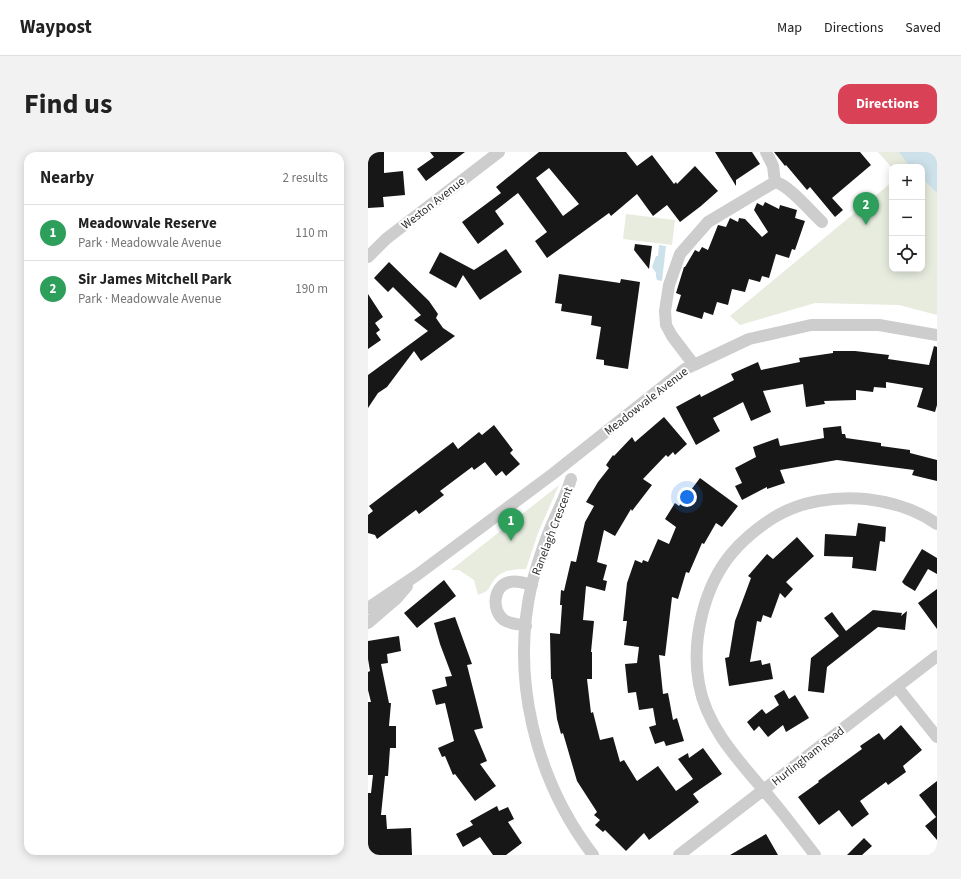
<!DOCTYPE html>
<meta charset="utf-8">
<style>
:root{--surface:#fff;--page:#f2f2f2;--text:#222;--muted:#767676;--line:#e0e0e0;--accent:#d94156}
body{margin:0;font-family:"Source Sans 3",sans-serif;background:var(--page);color:var(--text)}
.controls{position:absolute;right:12px;top:12px;display:grid;overflow:hidden;border-radius:8px;box-shadow:0 2px 10px #0003}
.controls button{width:36px;height:36px;display:grid;place-items:center;padding:0;border:0;border-bottom:1px solid var(--line);background:var(--surface);color:var(--text);font:20px sans-serif}
.you{position:absolute;left:319px;top:345px;width:14px;height:14px;margin:-10px;border:3px solid #fff;border-radius:50%;background:#1a73e8;box-shadow:0 0 0 6px #1a73e833}
.badge{display:grid;place-items:center;width:26px;height:26px;border-radius:50%;background:var(--accent);color:#fff;font-size:13px;font-weight:700}
.pin{position:absolute;translate:-50% -33px;filter:drop-shadow(0 1px 2px #0008)}
.pin::after{content:'';position:absolute;top:21px;width:14px;height:12px;background:inherit;clip-path:polygon(0 0,100% 0,50% 100%)}
.list{margin:0;padding:0;list-style:none}
h2{display:flex;justify-content:space-between;align-items:center;height:52px;margin:0;padding:0 16px;font-size:17px}
h2 small{font-size:13px;font-weight:400;color:var(--muted)}
.list li{display:grid;grid-template-columns:26px 1fr auto;gap:12px;align-items:center;box-sizing:border-box;height:56px;padding:0 16px;border-top:1px solid var(--line)}
.list b{display:block;font-size:15px;white-space:nowrap}
.list p{margin:0;font-size:13px;white-space:nowrap;color:var(--muted)}
.list em{font-size:13px;font-style:normal;color:var(--muted)}
.icon{flex:none;width:22px;height:22px;fill:none;stroke:currentColor;stroke-width:2;stroke-linecap:round;stroke-linejoin:round}
.map{position:relative;flex:none;width:569px;height:703px;overflow:hidden;border-radius:12px}
header{display:flex;align-items:center;gap:24px;box-sizing:border-box;height:56px;padding:0 20px;background:var(--surface);border-bottom:1px solid var(--line)}
header strong{font-size:19px}
nav{display:flex;gap:22px;margin-inline-start:auto;font-size:14px}
.intro{display:flex;align-items:center;justify-content:space-between;box-sizing:border-box;height:96px;padding:0 24px}
h1{margin:0;font-size:28px}
.button{padding:10px 18px;border-radius:12px;background:var(--accent);color:#fff;font-size:14px;font-weight:700}
main{display:flex;gap:24px;padding:0 24px}
aside{flex:1;background:var(--surface);border-radius:12px;box-shadow:0 2px 10px #0003}
.map>svg:first-child{display:block}
.green{fill:#e7ecdf}
.water{fill:#cde1ea}
.building{fill:#171717;fill-rule:evenodd}
.lines{fill:none;stroke-linecap:round;stroke-linejoin:round}
.minor{stroke:#cdcdcd;stroke-width:12}
.labels{text-anchor:middle;stroke-width:4;stroke-linejoin:round;paint-order:stroke}
.street-label{font-size:12px;fill:#303030;stroke:#fff}
</style>
<header>
<strong>Waypost</strong>
<nav><a>Map</a><a>Directions</a><a>Saved</a></nav>
</header>
<div class="intro"><h1>Find us</h1><a class="button">Directions</a></div>
<main>
<aside>
<h2>Nearby<small>2 results</small></h2>
<ul class="list">
<li><span class="badge" style="background:#2e9e5b">1</span><div><b>Meadowvale Reserve</b><p>Park · Meadowvale Avenue</p></div><em>110 m</em></li>
<li><span class="badge" style="background:#2e9e5b">2</span><div><b>Sir James Mitchell Park</b><p>Park · Meadowvale Avenue</p></div><em>190 m</em></li>
</ul>
</aside>
<div class="map">
<svg width="569" height="703" viewBox="0 0 569 703">
<rect width="100%" height="100%" fill="#fff"/>
<path class="green" d="M510,0h59v163l-38,-10 -84,-2 -75,22 -10,-9 162,-134v87h30v-102l-30,1z
M258,62l49,6 -3,25 -49,-6z
M191,333l-21,48 -12,36c-12,0 -24,1 -32,11 -7,10 -3,10 -16,15l-4,-15 -15,-10h-8z"/>
<path class="water" d="M531,0h38v41l-15,-15v-11h-12z
M291,93l7,1 -4,35 -5,-1 -1,-3v-4l-4,-6 4,-11h2z"/>
<path class="building" d="M0,0h16v21l19,-2 2,24 -22,2 1,10 -16,1z
M62,0h35l-39,29 -9,-12 17,-12z
M171,0h87l11,14 15,-11 22,29 2,-2 1,2 18,-18 23,25 -17,15 -21,16 -13,-17 -14,11 -16,-22 -26,22 -2,-3 -62,45 -12,-17 12,-9 -29,-39 -23,18 9,13 -26,20 -16,-22 39,-29 -5,-6zM181,16l30,36 -16,12 -27,-38z
M347,0h37l8,12 -24,16v6z
M406,0h86l11,13 -39,33 11,12 -8,7 -25,-30 -3,3 -21,-25 -1,1z
M397,50l14,7 1,-4 17,5 -2,8 10,3 -10,29 -3,-1 -3,9 -13,-4 -7,24 -7,-2 -2,6 -11,-3 -4,13 -13,-3 -4,16 -11,-3 -4,13 -9,-3 -2,7 -26,-8 5,-16 -5,-2 8,-26h1l10,-17 4,2 3,-5 6,3 10,-25 8,2 4,-9 8,4 1,-4 6,1 17,18 6,-5 -14,-22 3,-7 6,3z
M267,92l17,2 -3,23 -15,-19z
M138,97l16,23 -42,28 -17,-25 -7,13 -27,-15 11,-21 34,18z
M21,110l40,39 9,13 -2,4 7,10 12,8 -34,25 -7,-10 -27,36 -9,6 -10,15v-33l60,-44 -14,-11 7,-5 -28,-28 -5,5 -14,-14z
M191,122l61,9 1,-4 19,3 -12,87 -24,-4v-5l-8,-1 5,-32 -10,-2 1,-9 -31,-5 1,-7 -7,-1z
M0,142l15,23 -8,6 5,7 -4,3 5,7 -13,9z
M566,194l3,1v58l-2,7 -18,-5 6,-19 -37,-6v6l-12,-1 -1,5 -17,-2v10l-32,1 1,3 -19,3 -3,-23 -40,7 8,21 -20,9 -8,-19 -30,16 7,13 -24,14 -20,-38 24,-13 1,3 33,-17 -3,-6 27,-12 3,8 39,-8 -1,-4 34,-5v-2h22l34,4 -1,4 41,6z
M296,265l23,27 -12,11 -2,-3 -5,5 -2,-2 -23,24 9,6 -20,26 -1,-2 -16,27 -11,-6 -7,32 10,3 -4,15 4,1 -2,10 -19,-5 -3,34 11,1 -3,31h1v27h-5l4,34 2,-1 7,28 13,-3 7,25 4,-2 13,21 21,-15 18,25 17,-12 -15,-20 10,-6 1,5 14,-10 19,26 -29,20 6,8 -50,38 -5,-7 -18,18 -21,-21 -2,2 -8,-7 5,-5 -6,-5 3,-3 -20,-31 -14,-48 -2,1 -4,-15 -5,-40h-1l-1,-46 10,1 2,-29h-2l1,-15 3,1 7,-30 5,1 9,-40 9,-16 -8,-4 12,-20 11,-14 -3,-3 7,-10 1,1 18,-19 3,5z
M126,273l19,25 -3,3 10,11 -14,12 -4,-5 -6,5 -11,-14 -11,8 -2,-3 -32,24 4,4 -25,19 -3,-4 -39,29 -2,-4 -7,-2v-18l5,-4 -4,-5 84,-64 5,7 21,-17 3,3z
M473,274l1,8h3l1,4 35,5v3l29,4v3l27,7v21l-25,-6 2,-5 -77,-10 -57,10 5,13 -18,6v-2l-25,13 -7,-14 7,-3 -7,-15 21,-11 -3,-10 25,-9 2,8 44,-8 -1,-10z
M332,326l38,28 -16,21 -6,-4 -12,21 -2,-1 -13,30 -3,-1 -8,27 -6,-2 -7,59 -6,-1 4,39 5,-1 5,27 4,-2 7,23 -18,5 -2,-5 -9,3 -6,-17 7,-2 -3,-17 -14,2 -3,-18 -8,1 -3,-29 12,-1 2,-16 -15,-2 3,-24h-4l4,-38 8,-23 7,3 1,-3 5,2 10,-23 11,5 7,-17 -11,-8 10,-16 4,3z
M490,371l28,4 -1,15 -5,-1 -4,30 -24,-3 1,-11 -29,-1 1,-22 31,2z
M429,385l17,19 -28,26 7,7 -8,9 -5,-5 -9,25 -8,-3 -2,7 -4,-1 -7,41 11,-2 1,5 8,-2 3,16 -44,7 -4,-28 4,-1 6,-36 16,-43 -3,-2 19,-22 6,5z
M554,397l15,9v16l-9,-5 -13,22 -10,-6 -3,-3z
M76,428l12,16 -39,32 -13,-15z
M569,437v40l-19,-26z
M505,458l29,3 -1,3 6,-5 -2,19 -27,-3 -51,40 -3,26 -16,-2 3,-33 28,-22 -15,-18 8,-6 14,19z
M87,465l17,47 -5,1 16,63 -9,2 13,31 -7,3 16,22 -21,15 -20,-27 -2,1 -8,-19 -3,1 -4,-9 16,-7 -9,-38 -9,2 -4,-15 15,-4 -2,-9 7,-1 -12,-32 -6,-21z
M31,484l2,15 -14,3 1,9 -7,1 8,39h2l-2,23h7v22h-6l-2,28h-3l-4,39h5l1,14 24,-1 1,27h-44v-62h3l2,-18h-5v-73h3l-3,-12v-18l2,-1 -2,-12v-18z
M416,538l5,9 6,-4 14,23 -23,14 -3,-7 -15,12 -9,-11 -5,5 -7,-9 15,-13 4,5 13,-9 -5,-9z
M533,573l21,25 -19,16 3,6 -18,13 -2,-3 -26,19 9,13 -17,13 -13,-17 -20,15 -21,-28 21,-15 -1,-1 44,-32 -2,-3 19,-13 5,7z
M569,629v59l-12,-14 11,-9 -17,-22z
M129,654l2,5 9,-4 6,12 -6,3 14,21 -16,12h-13l-13,-18 -17,10 -7,-13 17,-9 -3,-4z
M398,682l12,21h-48z
M496,686l8,8 -10,9h-15z"/>
<g class="lines">
<path class="minor" d="M398,0l7,14 2,16
M0,105l18,-18 113,-87
M326,213l-22,-29 -6,-11 -1,-14 4,-26 11,-31 28,-32 67,-40c13,2 36,30 47,40
M203,327c-5,17 -14,33 -21,50 -7,17 -13,36 -18,54 -22,94 3,196 61,272
M0,456l49,-33 137,-102 131,-104 9,-4 55,-26 62,-14h68l58,10
M0,471l28,-24 11,-13
M158,474c-7,-2 -16,-2 -22,-6 -13,-9 -11,-35 6,-38 7,-2 15,1 22,3
M529,535l40,50
M311,703l258,-199
M447,703c-14,-18 -28,-37 -43,-55 -29,-35 -65,-70 -73,-116 -8,-43 5,-98 33,-131 11,-13 27,-26 41,-35 27,-17 63,-22 93,-19 25,3 50,10 71,25"/>
</g>
<g class="labels">
<g class="street-label">
<text transform="translate(65 51) rotate(-38)" y="4">Weston Avenue</text>
<text transform="translate(278 249) rotate(-38)" y="4">Meadowvale Avenue</text>
<text transform="translate(184 379) rotate(-69)" y="4">Ranelagh Crescent</text>
<text transform="translate(440 604) rotate(-38)" y="4">Hurlingham Road</text>
</g>
</g>
</svg>
<div class="controls">
<button>+</button>
<button>−</button>
<button><svg class="icon" aria-label="locate" viewBox="0 0 24 24"><circle cx="12" cy="12" r="6"/><path d="M12 2v4M12 18v4M2 12h4M18 12h4"/></svg></button>
</div>
<div class="you"></div>
<div class="pin badge" style="left:143px;top:389px;background:#2e9e5b">1</div>
<div class="pin badge" style="left:498px;top:73px;background:#2e9e5b">2</div>
</div>
</main>
